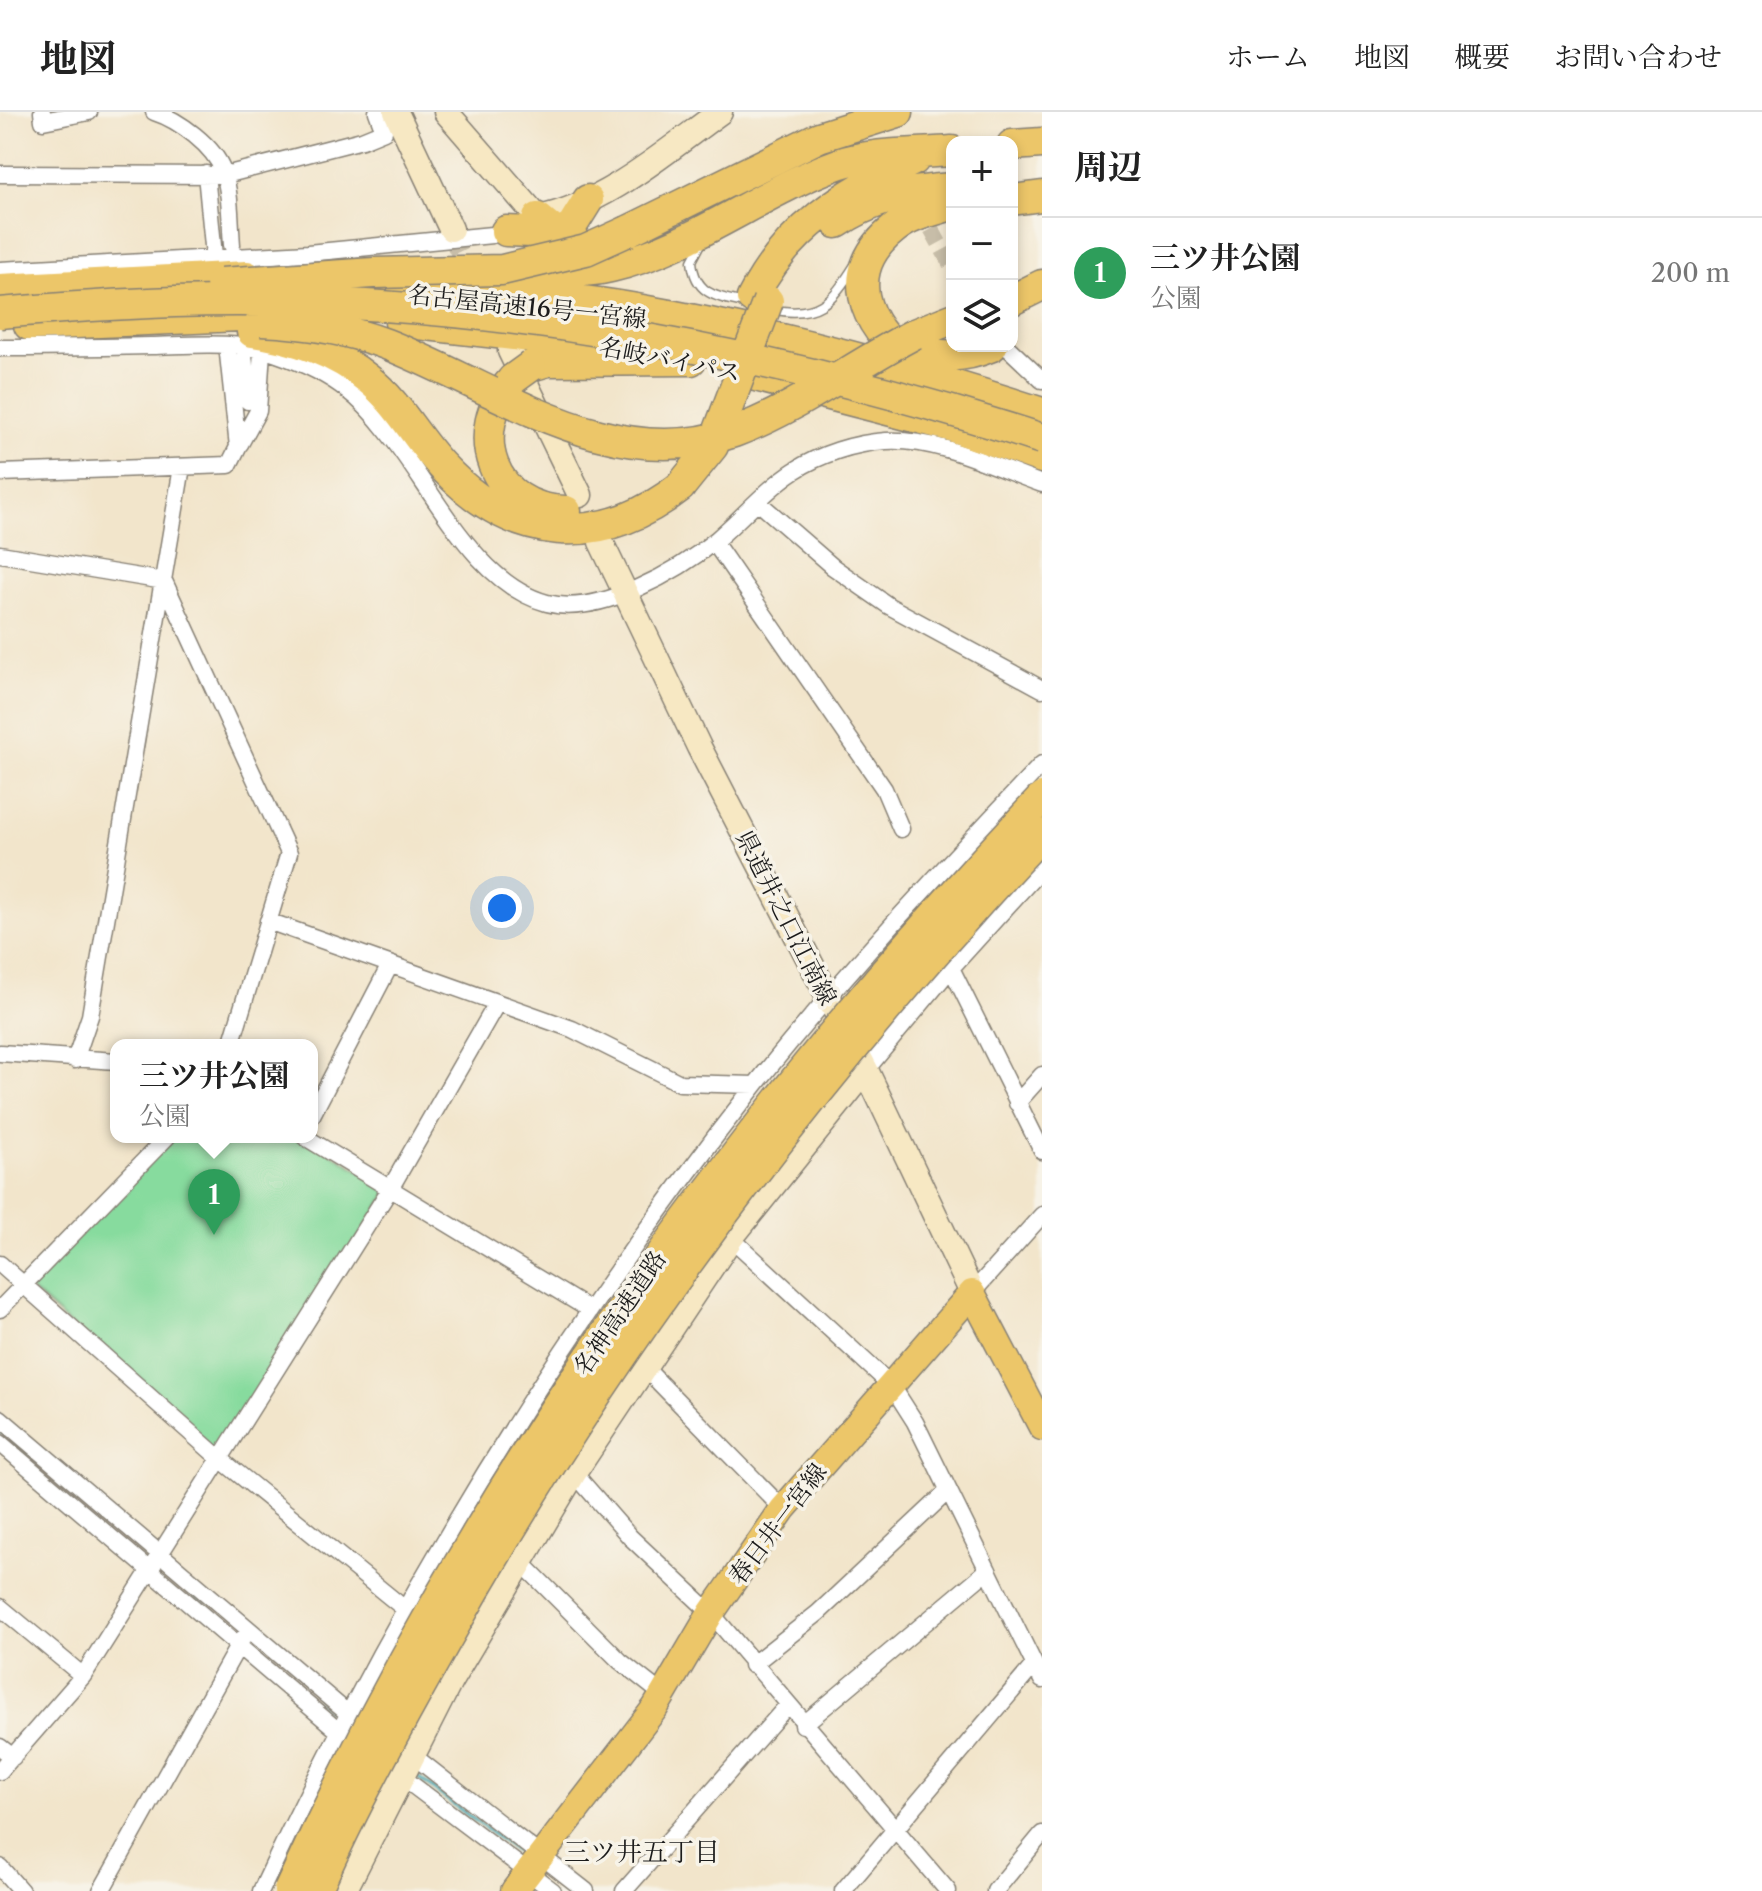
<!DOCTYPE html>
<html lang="ja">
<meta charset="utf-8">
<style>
:root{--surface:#fff;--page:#f2f2f2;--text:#222;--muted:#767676;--line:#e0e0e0;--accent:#d1495b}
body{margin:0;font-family:"Libre Caslon Text","Noto Serif JP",serif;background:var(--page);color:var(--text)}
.controls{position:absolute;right:24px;top:24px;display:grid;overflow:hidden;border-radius:16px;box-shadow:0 4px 12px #0003}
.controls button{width:72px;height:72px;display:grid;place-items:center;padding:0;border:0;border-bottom:2px solid var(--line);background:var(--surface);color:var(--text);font:40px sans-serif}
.you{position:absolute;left:502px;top:796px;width:28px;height:28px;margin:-20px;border:6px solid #fff;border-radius:50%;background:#1a73e8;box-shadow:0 0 0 12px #1a73e833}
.badge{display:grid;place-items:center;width:52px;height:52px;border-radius:50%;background:var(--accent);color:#fff;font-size:26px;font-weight:700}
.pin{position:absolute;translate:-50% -66px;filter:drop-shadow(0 2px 4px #0008)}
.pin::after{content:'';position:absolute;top:42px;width:28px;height:24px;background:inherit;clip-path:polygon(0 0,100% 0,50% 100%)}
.popup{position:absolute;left:110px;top:927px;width:208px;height:104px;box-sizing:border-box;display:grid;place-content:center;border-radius:16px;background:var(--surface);filter:drop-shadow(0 2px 6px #0005);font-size:26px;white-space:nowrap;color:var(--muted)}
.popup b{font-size:30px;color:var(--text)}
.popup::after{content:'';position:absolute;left:50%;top:100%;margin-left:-16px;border:16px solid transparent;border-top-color:var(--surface)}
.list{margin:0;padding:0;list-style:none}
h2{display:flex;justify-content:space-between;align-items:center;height:104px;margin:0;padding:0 32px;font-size:34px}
h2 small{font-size:26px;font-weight:400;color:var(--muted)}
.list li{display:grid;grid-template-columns:52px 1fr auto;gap:24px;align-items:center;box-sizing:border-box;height:112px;padding:0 32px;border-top:2px solid var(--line)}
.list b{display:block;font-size:30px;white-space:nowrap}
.list p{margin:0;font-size:26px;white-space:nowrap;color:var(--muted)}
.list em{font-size:26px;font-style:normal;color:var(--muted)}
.icon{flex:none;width:44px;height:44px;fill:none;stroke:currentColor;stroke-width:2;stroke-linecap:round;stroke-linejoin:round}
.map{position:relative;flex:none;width:1042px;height:1779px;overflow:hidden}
header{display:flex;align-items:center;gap:48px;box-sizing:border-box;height:112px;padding:0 40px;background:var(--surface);border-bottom:2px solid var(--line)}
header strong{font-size:38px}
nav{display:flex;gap:44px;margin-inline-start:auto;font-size:28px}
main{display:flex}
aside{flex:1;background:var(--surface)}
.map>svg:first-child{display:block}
.green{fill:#87db9e;stroke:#527c5d;stroke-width:2}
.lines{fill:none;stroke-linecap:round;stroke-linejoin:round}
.stream{stroke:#3aaab8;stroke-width:4}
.street-tunnel{stroke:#c7bda8;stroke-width:16;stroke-dasharray:16 8;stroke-linecap:butt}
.secondary-tunnel{stroke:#c7bda8;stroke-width:24;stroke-dasharray:24 12;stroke-linecap:butt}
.lane-casing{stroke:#878074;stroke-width:11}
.street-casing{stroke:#878074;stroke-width:19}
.secondary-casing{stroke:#878074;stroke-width:27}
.primary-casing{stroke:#878074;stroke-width:29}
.highway-casing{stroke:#878074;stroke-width:33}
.lane{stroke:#fff;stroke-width:8}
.street{stroke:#fff;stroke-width:16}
.secondary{stroke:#f7e8c3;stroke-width:24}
.primary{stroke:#ecc669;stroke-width:26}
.highway{stroke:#ecc669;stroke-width:30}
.highway-bridge-casing{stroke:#878074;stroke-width:33;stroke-linecap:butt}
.highway-bridge{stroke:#ecc669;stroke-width:30}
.labels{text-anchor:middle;stroke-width:7;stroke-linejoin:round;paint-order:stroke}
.street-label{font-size:24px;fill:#1c1c1c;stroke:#f7f3e8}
.neighbourhood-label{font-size:26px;fill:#1c1c1c;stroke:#f7f3e8}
</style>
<header>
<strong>地図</strong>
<nav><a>ホーム</a><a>地図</a><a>概要</a><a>お問い合わせ</a></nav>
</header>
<main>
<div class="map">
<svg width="1042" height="1779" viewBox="0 0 1042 1779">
<rect width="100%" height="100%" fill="#f7f3e8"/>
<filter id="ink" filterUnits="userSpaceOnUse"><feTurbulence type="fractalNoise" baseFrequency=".0125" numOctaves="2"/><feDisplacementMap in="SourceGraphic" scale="16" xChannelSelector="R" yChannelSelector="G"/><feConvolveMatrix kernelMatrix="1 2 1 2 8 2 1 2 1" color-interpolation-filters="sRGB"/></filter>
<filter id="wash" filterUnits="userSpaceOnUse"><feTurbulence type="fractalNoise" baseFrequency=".006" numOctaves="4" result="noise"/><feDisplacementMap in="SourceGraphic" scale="32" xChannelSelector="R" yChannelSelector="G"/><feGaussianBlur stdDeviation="1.8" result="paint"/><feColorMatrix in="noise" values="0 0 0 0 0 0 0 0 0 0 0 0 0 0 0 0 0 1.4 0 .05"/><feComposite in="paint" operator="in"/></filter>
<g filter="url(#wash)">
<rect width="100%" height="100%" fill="#f2e5cb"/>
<path class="green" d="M167,1025h138l85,52 -171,269 -197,-176z"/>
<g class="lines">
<path class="stream" d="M0,1319l148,125
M163,1456l72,64
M250,1533l50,43
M316,1589l20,16
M412,1661l113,85
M543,1760l25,19"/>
</g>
</g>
<g filter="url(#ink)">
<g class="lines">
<path class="street-tunnel" d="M920,96l32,59"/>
<path class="secondary-tunnel" d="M451,117l27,55"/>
<defs>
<path id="lane" d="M702,130l-10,19c3,34 25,36 53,42
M770,197c48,10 61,-6 85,-44"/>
<path id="street" d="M42,0l1,9 46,-9
M154,0c25,8 60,34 69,59 8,22 7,51 9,74
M0,62l225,1 137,-35 22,-9 -7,-19
M206,62l8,82
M0,158l308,-17 184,-18 20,-6
M1006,234l36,34
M0,236c50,0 101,-1 151,-2 42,-1 86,-6 126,8 23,8 51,21 70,36 70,53 112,190 200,213 52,14 132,-32 170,-64 26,-22 49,-50 77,-68 26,-17 61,-28 92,-30 52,-3 108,26 156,43
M244,243l4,46
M240,332l18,-33 4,-60
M0,361l229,-8 9,-18 -11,-102
M758,390l75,65 56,39 153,83
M714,430l170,247 17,40
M0,442l164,27 125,272 -58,192
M268,809l304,108 108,54 75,2
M951,856l91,183
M0,941l116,8
M75,948l15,-44 92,-549
M866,958l85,-102 91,-100
M1017,991l25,-28
M312,1003l78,-150
M305,1025l285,173
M731,1126l161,148 23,36 127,258
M0,1152l219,194 187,152
M972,1181l70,-78
M0,1197l167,-172
M643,1254l140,143
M0,1306l358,304
M0,1331l349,297
M574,1361l56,64 81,76 237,278
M520,1449l100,100 43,34
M0,1495l83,69
M752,1553l66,-52 130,-122
M803,1613l185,-155
M0,1635l13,10
M406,1638l180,141
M0,1659l83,-95 307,-487 107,-186
M394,1659l159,120
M0,1755l21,24
M101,1779l141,-252
M261,1779c133,-286 300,-560 495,-807 89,-112 188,-216 286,-320
M624,1779l163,-185
M843,1779l191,-226
M995,1779l47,-57"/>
<path id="secondary" d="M396,0l55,117
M446,0l92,106c67,-13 128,-67 182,-106
M510,239l70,144
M601,430l98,205 167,323 106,223
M344,1779l107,-211 123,-207 157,-235 135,-168"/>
<path id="primary" d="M514,1779l141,-183 56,-95 72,-104 189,-216 70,134"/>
<path id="highway" d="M1012,33l30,-2
M1012,88l30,-4
M538,106l23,19 38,20
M837,111c33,-23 75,-33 115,-35
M506,119l26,1 30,7
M628,119l191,-94 79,-25
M572,132l-2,-15 18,-29
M520,159c30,1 62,3 91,-4 81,-19 149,-75 227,-103 35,-12 77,-10 114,-13
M375,173c89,5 179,9 267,25 136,24 269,60 400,103
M0,177l247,-13
M752,186c36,-71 93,-105 162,-138
M1012,188l30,-15
M400,210l175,20
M29,213l212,-9
M252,220c43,6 82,19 116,47 31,24 48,60 75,88 70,75 156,83 237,20
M914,222l38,-15
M891,228c36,16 64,22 101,6
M910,248c-48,-35 -69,-90 -15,-132 16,-13 38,-17 57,-23
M531,254l17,-5 143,-1
M736,259l218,56 88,31
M513,267c-48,53 -22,131 53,132"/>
</defs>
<use href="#lane" class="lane-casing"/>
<use href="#street" class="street-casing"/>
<use href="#secondary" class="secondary-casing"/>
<use href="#primary" class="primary-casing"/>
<use href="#highway" class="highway-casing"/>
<use href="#lane" class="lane"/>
<use href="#street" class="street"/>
<use href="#secondary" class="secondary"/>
<use href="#primary" class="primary"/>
<use href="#highway" class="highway"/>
<defs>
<path id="highway-bridge" d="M221,171l153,-10 128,-3 84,-20 42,-19
M0,201c58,-5 117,-9 175,-11 291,-9 591,47 867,137
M261,209c42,2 86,8 125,23 109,42 226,133 348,88 63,-23 120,-67 180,-98
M513,267l18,-13
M680,375l33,-41 55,-145
M289,1779c184,-407 447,-770 753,-1093
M316,1779c37,-84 83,-167 128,-247 165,-296 367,-563 598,-810"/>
</defs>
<use href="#highway-bridge" class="highway-bridge-casing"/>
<use href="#highway-bridge" class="highway-bridge"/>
</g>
</g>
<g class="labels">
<g class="street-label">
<text transform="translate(527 195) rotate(6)" y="8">名古屋高速16号一宮線</text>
<text transform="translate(670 248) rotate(11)" y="8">名岐バイパス</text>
<text transform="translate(786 806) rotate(63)" y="8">県道井之口江南線</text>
<text transform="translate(620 1201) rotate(-56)" y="8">名神高速道路</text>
<text transform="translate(778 1412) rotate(-53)" y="8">春日井一宮線</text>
</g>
<g class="neighbourhood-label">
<text x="642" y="1749">三ツ井五丁目</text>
</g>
</g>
</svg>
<div class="controls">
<button>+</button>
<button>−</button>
<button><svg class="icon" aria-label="layers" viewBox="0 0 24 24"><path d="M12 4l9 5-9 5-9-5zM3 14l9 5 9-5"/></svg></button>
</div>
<div class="you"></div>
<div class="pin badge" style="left:214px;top:1123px;background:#2e9e5b">1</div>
<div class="popup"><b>三ツ井公園</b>公園</div>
</div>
<aside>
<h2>周辺<small></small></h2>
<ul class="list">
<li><span class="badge" style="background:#2e9e5b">1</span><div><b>三ツ井公園</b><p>公園</p></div><em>200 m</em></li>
</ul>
</aside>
</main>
